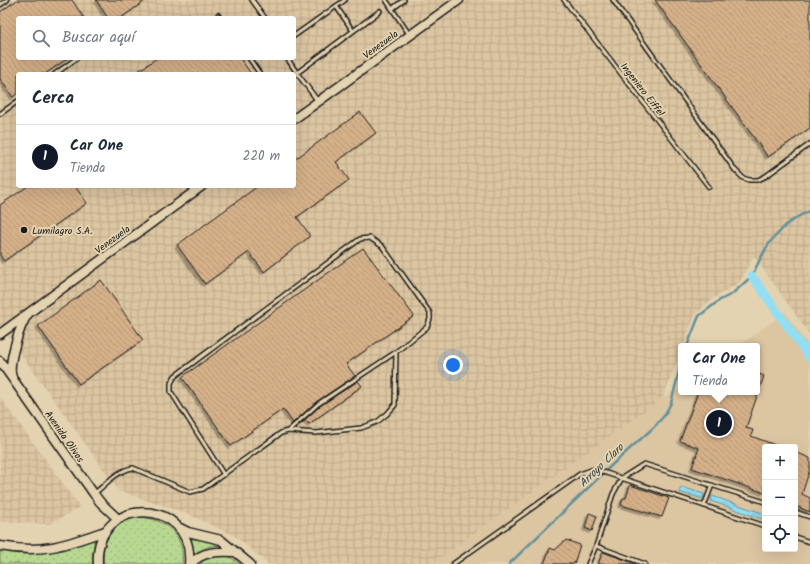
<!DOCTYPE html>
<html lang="es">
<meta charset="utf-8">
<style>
:root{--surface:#fff;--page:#f6f6f7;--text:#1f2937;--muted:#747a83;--line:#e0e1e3;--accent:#111827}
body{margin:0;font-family:Kalam,sans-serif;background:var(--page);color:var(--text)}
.controls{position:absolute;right:12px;bottom:12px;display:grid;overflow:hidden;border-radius:4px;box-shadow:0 4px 16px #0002}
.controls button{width:36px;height:36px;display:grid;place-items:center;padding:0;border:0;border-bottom:1px solid var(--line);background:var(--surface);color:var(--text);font:20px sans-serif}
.you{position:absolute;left:453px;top:365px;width:14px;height:14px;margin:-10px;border:3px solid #fff;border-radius:50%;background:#1a73e8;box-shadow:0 0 0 6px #1a73e833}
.badge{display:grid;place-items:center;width:26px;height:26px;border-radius:50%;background:var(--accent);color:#fff;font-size:13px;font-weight:700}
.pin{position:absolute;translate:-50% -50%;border:2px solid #fff;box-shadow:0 1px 4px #0006}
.popup{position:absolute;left:678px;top:343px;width:82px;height:52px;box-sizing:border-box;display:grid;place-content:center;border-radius:4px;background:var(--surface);filter:drop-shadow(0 1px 3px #0005);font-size:13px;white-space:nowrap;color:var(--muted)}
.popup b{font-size:15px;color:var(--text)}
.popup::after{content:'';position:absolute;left:50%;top:100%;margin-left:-8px;border:8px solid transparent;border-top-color:var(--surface)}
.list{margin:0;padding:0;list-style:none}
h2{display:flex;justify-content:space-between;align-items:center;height:52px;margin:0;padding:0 16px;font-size:17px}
h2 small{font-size:13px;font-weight:400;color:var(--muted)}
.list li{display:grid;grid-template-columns:26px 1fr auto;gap:12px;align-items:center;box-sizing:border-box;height:64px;padding:0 16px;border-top:1px solid var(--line)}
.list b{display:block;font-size:15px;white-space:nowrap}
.list p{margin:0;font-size:13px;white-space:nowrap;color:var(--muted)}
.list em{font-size:13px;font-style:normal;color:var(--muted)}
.icon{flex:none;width:22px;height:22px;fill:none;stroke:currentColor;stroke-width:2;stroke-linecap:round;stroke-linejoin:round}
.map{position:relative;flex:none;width:810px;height:564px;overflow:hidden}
.search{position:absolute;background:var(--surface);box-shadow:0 4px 16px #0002;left:16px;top:16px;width:280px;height:44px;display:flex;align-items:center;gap:10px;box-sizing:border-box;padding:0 14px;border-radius:4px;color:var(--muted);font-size:15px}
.panel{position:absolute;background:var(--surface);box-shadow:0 4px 16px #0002;left:16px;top:72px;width:280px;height:116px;border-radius:4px}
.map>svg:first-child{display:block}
.built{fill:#dcc5a1;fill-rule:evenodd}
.industrial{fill:url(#industrial-grid);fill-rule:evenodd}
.grass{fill:url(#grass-dots);stroke:#6a7a56}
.water{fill:url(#water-waves);stroke:#63919d}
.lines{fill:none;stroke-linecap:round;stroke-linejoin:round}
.stream{stroke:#63919d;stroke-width:2.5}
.canal{stroke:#92dff3;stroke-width:9}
.building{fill:url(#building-back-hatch);stroke:#1c1c1c;filter:url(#shadow)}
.service-casing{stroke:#1c1c1c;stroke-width:6}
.tertiary-casing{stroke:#1c1c1c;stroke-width:11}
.service{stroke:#e4d3b0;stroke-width:3}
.tertiary{stroke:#e4d3b0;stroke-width:8}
.poi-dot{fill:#1c1c1c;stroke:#e4d3b0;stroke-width:1.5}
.labels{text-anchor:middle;stroke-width:4;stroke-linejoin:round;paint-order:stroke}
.street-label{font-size:10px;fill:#1c1c1c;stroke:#e4d3b0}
.poi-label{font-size:10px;fill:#1c1c1c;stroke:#e4d3b0;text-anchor:start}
.water-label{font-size:11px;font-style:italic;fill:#344347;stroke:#e4d3b0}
</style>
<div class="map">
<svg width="810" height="564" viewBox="0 0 810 564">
<defs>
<pattern id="industrial-grid" width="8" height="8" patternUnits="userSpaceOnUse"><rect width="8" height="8" fill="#dcc5a1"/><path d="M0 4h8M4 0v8" fill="none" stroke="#bca98a"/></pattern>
<pattern id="grass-dots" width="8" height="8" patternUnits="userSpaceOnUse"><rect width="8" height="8" fill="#b8d891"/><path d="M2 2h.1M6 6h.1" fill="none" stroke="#9eb97c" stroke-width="1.8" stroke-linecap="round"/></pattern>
<pattern id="water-waves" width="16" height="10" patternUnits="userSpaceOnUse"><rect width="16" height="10" fill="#92dff3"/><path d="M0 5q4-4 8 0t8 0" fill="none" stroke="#7dbfd0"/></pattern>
<pattern id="building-back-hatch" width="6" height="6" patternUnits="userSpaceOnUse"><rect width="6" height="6" fill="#d5b089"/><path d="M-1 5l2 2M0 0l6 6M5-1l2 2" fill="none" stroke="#b69776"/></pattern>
<filter id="shadow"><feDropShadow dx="-2.5" dy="2.5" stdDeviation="0" flood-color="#0004"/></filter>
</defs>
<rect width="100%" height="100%" fill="#e4d3b0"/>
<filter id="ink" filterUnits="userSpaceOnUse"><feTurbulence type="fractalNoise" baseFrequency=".025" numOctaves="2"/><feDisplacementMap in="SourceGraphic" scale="8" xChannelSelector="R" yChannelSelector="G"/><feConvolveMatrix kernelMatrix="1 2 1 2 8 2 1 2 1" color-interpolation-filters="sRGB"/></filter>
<g filter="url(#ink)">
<path class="built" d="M785,312l25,35v217h-378l231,-166 18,-10v4h76v-46h-18zM765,447h30v102h-30z"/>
<path class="industrial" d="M0,0h810v335l-56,-79 -15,27 -28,17 -16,15 -12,31h-2v5l-18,47 -231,166h-164l-33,-28 -47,-22 -69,-23 -119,-166zM18,18h276v40h-276zM18,74h276v112h-276z
M0,397l80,110 -30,17 -50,-2z"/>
<path class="grass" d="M140,517c28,3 45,18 42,47h-78c-4,-18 7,-37 24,-44 4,-1 8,-2 12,-3z
M95,538l-3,20 1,6h-93v-14c33,7 64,1 95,-12z
M191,539c10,1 22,1 31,6l-12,1 -7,3 -9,5z
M222,554l8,3 10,7h-40c7,-8 12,-9 22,-10z"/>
<path class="water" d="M681,487l23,7 -1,5 -24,-7z
M712,496l53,18v6l-54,-19z"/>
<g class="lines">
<path class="stream" d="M687,346l12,-30 21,-16 12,-6 20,-18 8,-17 10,-17 17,-18 14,-9 9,-4
M509,564l106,-102 38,-34 11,-12 7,-13 10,-39"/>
<path class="canal" d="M752,276l58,82"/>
</g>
<path class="building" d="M17,0h55l12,18h-66v40h50l-23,16h-27v19l-5,4 -13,-18v-67z
M96,0h50l-25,18h-13z
M655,0h155v128l-42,29z
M157,58h83l11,16h-117z
M360,112l16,21 -40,29 13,18 -52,37 12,17v3l-45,35 -15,-20 -44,32 -28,-39 81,-59h36v-26z
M28,186h47l12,17 -83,58 -4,-6v-50z
M363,248l51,68 -68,48 9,12 -39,26 -23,21 -10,-14 -52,37 -49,-69z
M101,280l42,60 -64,44 -41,-58z
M757,373l7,3 -18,52 7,2 -2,6 27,10 -13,1v46l-73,-25 7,-20 -19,-7 18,-49h59z
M358,381l4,5 -53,38 -3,-4 -7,5 21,-19z
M795,452l15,6v11l-8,25 8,4v14l-12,-5 -1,2h-2z
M630,485l39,13 -7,19 -41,-12 2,-7h3z
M589,513l8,3 -5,15 -7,-3z
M566,540l14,5 -6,19h-30l6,-16 5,2z
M603,552l33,12h-38z"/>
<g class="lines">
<defs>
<path id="service" d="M252,0l13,18
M386,0l23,34
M564,0l145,187
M613,0l122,170 8,8 6,2h9l8,-4 44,-32
M0,5l7,-5
M336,6l17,25
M392,9l12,-9
M218,15l2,3
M294,36l51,-36
M249,58l11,16
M287,58l10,15
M55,74l22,-16
M317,100l-20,-27 83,-62
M0,114l18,-13
M288,431l30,-27 78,-52
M95,493c11,-9 23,-23 38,-25l57,24 13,-3 78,-56 7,-2 28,2 45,-5 16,-6 10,-8 8,-9 1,-53 31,-25 3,-8v-6l-48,-67 -12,-8 -10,1 -185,137 -4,7v9l53,83
M704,506l8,-21
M795,512l15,5
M795,537l15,5
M596,546l49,18
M453,564l127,-90 14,-5 171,57
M588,564l8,-18 17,-52 9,-16 22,-14 121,38"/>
<path id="tertiary" d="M294,119l165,-119
M0,334l202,-148
M0,361l94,133 6,8 18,17
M12,377c-5,-12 8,-53 16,-63
M180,528l8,4 33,8 29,24
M0,546c43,8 65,-1 105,-15
M98,564c-5,-70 97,-68 91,0
M191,564c10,-13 29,-13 44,-12"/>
</defs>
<use href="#service" class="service-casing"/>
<use href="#tertiary" class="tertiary-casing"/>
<use href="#service" class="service"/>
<use href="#tertiary" class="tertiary"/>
</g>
</g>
<circle class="poi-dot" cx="24" cy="230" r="4"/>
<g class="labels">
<g class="street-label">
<text transform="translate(380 44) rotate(-36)" y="4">Venezuela</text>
<text transform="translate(643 89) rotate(52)" y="4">Ingeniero Eiffel</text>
<text transform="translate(112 239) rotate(-36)" y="4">Venezuela</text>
<text transform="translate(65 436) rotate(55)" y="4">Avenida Olivos</text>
</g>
<g class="poi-label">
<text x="32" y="234">Lumilagro S.A.</text>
</g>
<g class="water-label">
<text transform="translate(601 465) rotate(-44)" y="4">Arroyo Claro</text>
</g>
</g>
</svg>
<div class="controls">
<button>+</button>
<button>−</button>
<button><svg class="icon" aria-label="locate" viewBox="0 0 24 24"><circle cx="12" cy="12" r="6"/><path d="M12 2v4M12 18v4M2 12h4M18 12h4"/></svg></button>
</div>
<div class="you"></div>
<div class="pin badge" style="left:719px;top:423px">1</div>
<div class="popup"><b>Car One</b>Tienda</div>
<div class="search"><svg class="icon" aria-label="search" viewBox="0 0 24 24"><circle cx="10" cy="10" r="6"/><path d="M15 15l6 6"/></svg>Buscar aquí</div>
<section class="panel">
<h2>Cerca<small></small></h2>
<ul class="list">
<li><span class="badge">1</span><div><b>Car One</b><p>Tienda</p></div><em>220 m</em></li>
</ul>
</section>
</div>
